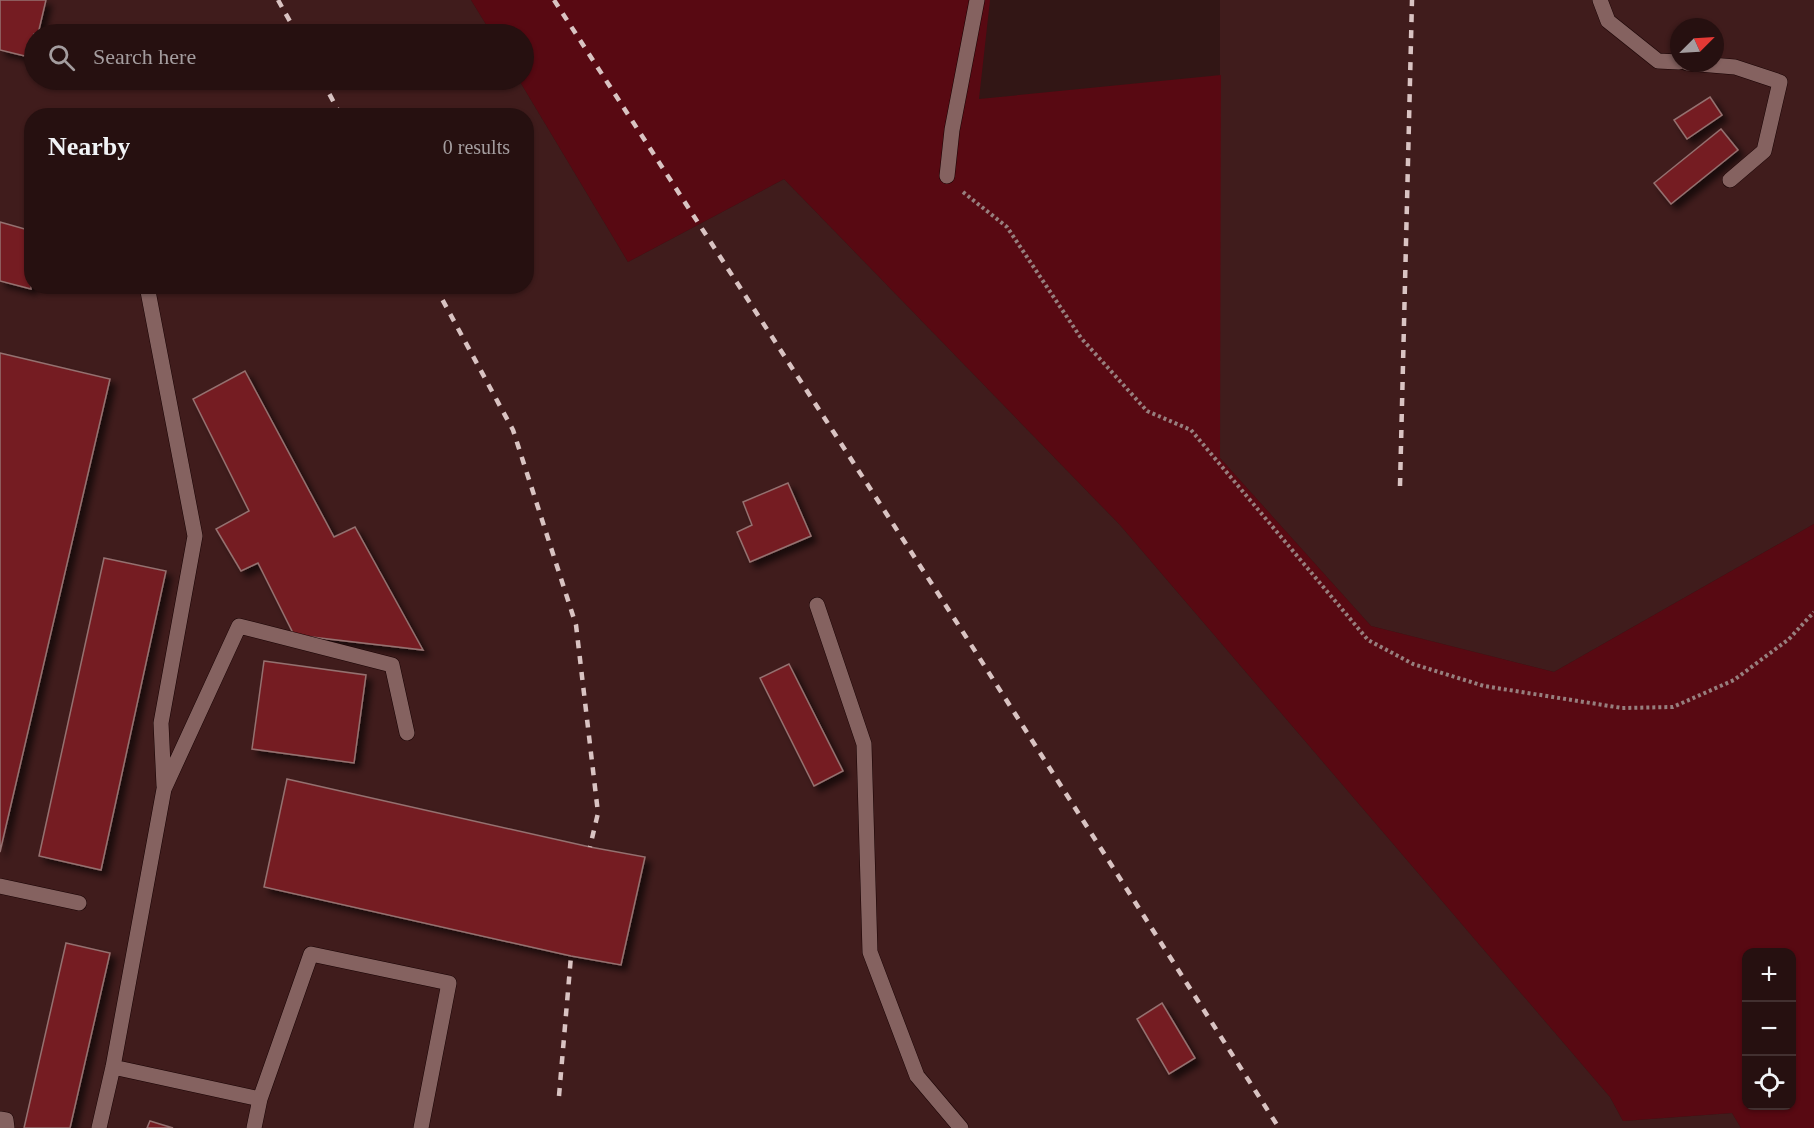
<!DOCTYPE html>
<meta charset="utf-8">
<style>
:root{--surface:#261010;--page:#321e1e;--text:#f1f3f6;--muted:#a49d9f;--line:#423030}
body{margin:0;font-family:Georgia,serif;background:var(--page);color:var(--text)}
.controls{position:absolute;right:18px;bottom:18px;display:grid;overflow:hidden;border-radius:12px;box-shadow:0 2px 4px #0004}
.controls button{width:54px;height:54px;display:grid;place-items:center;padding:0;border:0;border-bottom:2px solid var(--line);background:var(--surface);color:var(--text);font:30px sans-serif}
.compass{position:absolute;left:1670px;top:18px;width:54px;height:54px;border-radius:50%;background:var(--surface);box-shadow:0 2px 4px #0004;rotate:66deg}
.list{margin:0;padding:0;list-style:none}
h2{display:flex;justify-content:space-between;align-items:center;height:78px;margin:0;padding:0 24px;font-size:26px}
h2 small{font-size:20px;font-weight:400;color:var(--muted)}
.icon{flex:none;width:33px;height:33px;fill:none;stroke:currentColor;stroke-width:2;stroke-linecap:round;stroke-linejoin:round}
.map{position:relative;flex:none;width:1814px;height:1128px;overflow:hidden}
.search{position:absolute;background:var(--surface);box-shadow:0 2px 4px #0004;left:24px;top:24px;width:510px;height:66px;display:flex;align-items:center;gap:15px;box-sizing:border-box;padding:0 21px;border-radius:33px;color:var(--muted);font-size:22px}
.panel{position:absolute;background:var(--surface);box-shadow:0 2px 4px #0004;left:24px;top:108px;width:510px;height:186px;border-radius:24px}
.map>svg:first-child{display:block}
.built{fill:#401c1c;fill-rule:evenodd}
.green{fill:#580912;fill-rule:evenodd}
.building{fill:#741f24;stroke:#957170;stroke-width:1.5;filter:url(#shadow)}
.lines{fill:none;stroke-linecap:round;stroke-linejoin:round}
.lane-casing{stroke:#180203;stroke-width:16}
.street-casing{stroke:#180203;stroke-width:16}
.path{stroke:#977f7e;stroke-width:4;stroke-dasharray:3 3;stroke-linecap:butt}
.lane{stroke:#856260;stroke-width:15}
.street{stroke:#856260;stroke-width:15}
.rail{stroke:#d9c3c2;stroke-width:4.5;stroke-dasharray:8 8;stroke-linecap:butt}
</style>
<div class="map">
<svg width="1814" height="1128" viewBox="0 0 1814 1128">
<defs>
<filter id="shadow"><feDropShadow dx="5.5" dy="5.5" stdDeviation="3" flood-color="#0009"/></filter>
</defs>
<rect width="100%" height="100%" fill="#321615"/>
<path class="built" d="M0,0h471l21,34h-458v46h485l109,182 156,-83 336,346 490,572 13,24 109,-8 9,15h-1741zM32,116h494v170h-494z
M1220,0h594v524l-260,148 -183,-46 -151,-168zM1679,27h36v36h-36z"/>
<path class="green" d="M471,0h519l-11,99 242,-24 -1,383 151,168 183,46 260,-148v604h-73l-9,-15 -109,8 -13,-24 -490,-572 -336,-346 -156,83 -109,-182h5v-46h-32zM1746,952h46v154h-46z"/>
<path class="building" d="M0,0h46l-8,34h-4l-1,24 -33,-8z
M1710,97l12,18 -35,24 -13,-19z
M1721,129l17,21 -67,54 -17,-21z
M0,222l32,9 -1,58 -31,-8z
M0,353l110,26 -110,473z
M245,371l89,166 21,-10 68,123 -129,-15 -36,-72 -17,8 -25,-42 33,-18 -56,-112z
M788,483l23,53 -61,26 -13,-30 15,-7 -9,-23z
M104,558l62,13 -65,299 -62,-14z
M264,661l102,14 -12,88 -102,-14z
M789,664l54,107 -29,15 -54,-108z
M287,779l303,68 55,10 -24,108 -50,-9 -307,-69z
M66,943l44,10 -40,175h-46z
M1162,1003l33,55 -26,16 -32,-55z
M150,1121l23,7h-26z"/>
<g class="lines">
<defs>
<path id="lane" d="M1600,0l8,21 50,40 21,1
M1687,63l48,4 45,15 -16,69 -34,29
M147,286l48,250 -34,187 3,63
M817,605l47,139 6,208 47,124 44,52
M0,886l79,17
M113,1067l147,32
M0,1119l6,1 1,8
M99,1128l14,-61 51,-278 75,-163 153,39 15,68
M254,1128l6,-29 51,-145 138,29 -28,145"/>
<path id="street" d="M947,176l5,-46 25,-130"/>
</defs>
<use href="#lane" class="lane-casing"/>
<use href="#street" class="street-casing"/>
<path class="path" d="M963,192l44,35 74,111 66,73 44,19 177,210 45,24 71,22 138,22 51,-1 61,-27 55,-41 25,-27"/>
<use href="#lane" class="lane"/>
<use href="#street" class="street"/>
<path class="rail" d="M278,0l19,34
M554,0l407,629 318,499
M322,80l19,36
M435,286l78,144 63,195 22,188 -8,34
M1400,486l12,-486
M559,1096l12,-140"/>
</g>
</svg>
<div class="controls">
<button>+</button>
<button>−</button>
<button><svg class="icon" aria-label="locate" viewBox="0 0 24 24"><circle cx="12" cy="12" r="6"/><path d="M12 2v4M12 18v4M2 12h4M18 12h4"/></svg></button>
</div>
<svg class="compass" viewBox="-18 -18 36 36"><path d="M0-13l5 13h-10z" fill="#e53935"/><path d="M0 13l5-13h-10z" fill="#a49d9f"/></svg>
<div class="search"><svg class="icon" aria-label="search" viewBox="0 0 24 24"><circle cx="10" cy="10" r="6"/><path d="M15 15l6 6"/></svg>Search here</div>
<section class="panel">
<h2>Nearby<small>0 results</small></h2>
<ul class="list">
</ul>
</section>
</div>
